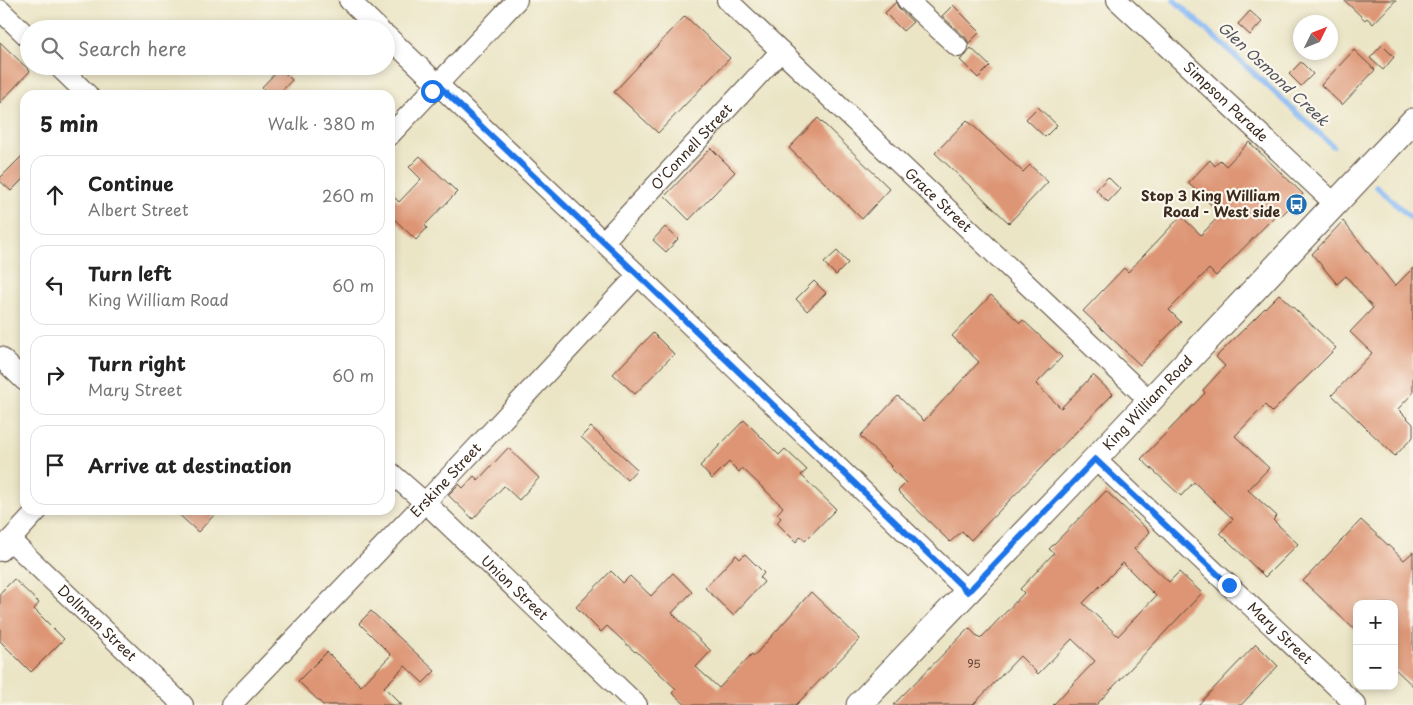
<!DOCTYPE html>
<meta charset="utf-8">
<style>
:root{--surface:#fff;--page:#f2f2f2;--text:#222;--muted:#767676;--line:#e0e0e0}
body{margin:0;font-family:"Playpen Sans",sans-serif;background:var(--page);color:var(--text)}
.controls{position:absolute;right:15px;bottom:15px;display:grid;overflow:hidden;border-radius:10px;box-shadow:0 2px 8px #0003}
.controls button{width:45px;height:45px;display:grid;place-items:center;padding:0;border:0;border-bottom:1px solid var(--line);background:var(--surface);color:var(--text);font:25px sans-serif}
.compass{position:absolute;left:1293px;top:15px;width:45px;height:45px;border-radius:50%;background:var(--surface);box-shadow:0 2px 8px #0003;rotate:47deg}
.stop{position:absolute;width:15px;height:15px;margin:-11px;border:4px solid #1a73e8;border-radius:50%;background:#fff}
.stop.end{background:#1a73e8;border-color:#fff;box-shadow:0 1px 5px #0008}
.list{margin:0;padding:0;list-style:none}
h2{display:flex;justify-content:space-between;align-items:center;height:65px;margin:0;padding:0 20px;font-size:21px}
h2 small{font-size:16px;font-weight:400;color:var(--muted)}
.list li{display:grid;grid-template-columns:32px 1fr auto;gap:15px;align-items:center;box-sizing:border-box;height:80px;margin:0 10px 10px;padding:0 10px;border:1px solid var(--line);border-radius:15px}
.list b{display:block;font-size:19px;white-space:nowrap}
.list p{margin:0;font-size:16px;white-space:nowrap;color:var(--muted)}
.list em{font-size:16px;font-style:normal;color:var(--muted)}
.icon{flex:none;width:28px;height:28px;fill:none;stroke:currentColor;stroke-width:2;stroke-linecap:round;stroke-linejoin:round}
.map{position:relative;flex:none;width:1413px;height:705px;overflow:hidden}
.search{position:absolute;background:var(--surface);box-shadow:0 2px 8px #0003;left:20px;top:20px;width:375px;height:55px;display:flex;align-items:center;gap:12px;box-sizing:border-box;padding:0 18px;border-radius:28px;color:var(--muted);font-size:19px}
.panel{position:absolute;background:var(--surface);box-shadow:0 2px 8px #0003;left:20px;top:90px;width:375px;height:425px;border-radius:15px}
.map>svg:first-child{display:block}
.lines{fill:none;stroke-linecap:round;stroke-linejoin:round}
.stream{stroke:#89baf5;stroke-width:5.5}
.building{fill:#dd9574;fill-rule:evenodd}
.minor-casing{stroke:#554637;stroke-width:22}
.major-casing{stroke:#554637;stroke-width:27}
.minor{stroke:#fff;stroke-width:20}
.major{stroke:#fff;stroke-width:25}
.route{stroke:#1a73e8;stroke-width:6}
.labels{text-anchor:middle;stroke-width:4.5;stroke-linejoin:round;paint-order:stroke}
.number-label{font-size:11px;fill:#644534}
.street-label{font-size:14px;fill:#3b2a1e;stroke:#fbf7ec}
.poi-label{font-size:14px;font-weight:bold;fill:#3b2a1e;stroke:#fbf7ec;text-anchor:end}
.water-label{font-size:15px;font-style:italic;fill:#52555e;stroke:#fbf7ec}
</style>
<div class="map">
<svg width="1413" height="705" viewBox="0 0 1413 705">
<rect width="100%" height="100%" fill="#fbf7ec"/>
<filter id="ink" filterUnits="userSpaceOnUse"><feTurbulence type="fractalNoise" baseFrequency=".02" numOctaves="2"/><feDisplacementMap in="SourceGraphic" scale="10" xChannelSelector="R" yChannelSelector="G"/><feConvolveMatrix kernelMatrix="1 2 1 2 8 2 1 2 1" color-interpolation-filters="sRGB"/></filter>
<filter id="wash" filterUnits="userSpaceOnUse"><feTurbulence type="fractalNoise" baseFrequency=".0096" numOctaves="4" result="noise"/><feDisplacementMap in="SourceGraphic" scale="20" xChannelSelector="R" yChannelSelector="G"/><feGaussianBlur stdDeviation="1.12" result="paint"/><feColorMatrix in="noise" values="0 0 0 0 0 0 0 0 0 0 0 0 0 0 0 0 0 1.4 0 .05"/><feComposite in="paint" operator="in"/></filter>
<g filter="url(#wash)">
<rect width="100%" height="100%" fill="#ebe5c6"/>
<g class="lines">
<path class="stream" d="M1174,0l159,146
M1376,186l37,34"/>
</g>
<g id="blocks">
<path class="building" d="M1344,0h52l-23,24 -6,-6 -2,2z
M896,2l3,7 14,13 -10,9 -18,-18z
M953,5l27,27 -11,11 -3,-5 -24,-22z
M1250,11l12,11 -12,13 -12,-11z
M685,16l45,42 -72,75 -44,-41z
M0,42l30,29 -30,32z
M1382,45l12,12 -11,13 -13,-12z
M971,48l19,18 -12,12 -18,-18 6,-5z
M1354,50l21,20 -33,35 -21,-20z
M1301,62l12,12 -12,12 -12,-12z
M280,68l12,12 -14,15h-8l-8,-8z
M1038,107l19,18 -12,12 -19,-18z
M818,118l72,71 -28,30 -73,-71z
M967,120l56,52 7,-7 18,17 -39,41 -74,-70z
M1249,142l54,52 -22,22 -3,-3 -62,63 -7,-7 -40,41 12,12 -41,43 -57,-54 41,-43 4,4 53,-56 20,19 20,-21 -33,-31 22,-23 5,6 5,-6 6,6z
M711,148l24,24 -46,48 -24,-24z
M25,153v24l-14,14 -11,-10v-3z
M420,156l37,36 -32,33 2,3 -11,12 -26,-25v-22l9,9 22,-23 -12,-12z
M1108,177l12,12 -12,13 -12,-12z
M1343,221l52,65 18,-18v125l-15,16 15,15v13l-18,19 -63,-61 40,-42 -22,-21 23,-24 -27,-32 -9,8 -25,-30z
M665,227l13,12 -12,13 -13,-12z
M837,251l11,12 -12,12 -12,-12z
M814,281l12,12 -19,18 -11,-12z
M1279,294l57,54 -64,64 -7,-7 -30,31 34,32 -21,22 29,26 -4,4 25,24 -33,33 -45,-44 13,-14 -39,-37 -13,14 -40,-37 64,-66 -2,-3 22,-24 -9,-9z
M991,295l29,28 3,-3 39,37 -26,27 25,24 32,-33 20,19 -142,146 -9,-9 -12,11 -52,-51 8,-8 -16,-16 1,-1 -31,-30 38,-40 26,25 55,-59 -27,-26z
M653,333l21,21 -39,40 -22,-20z
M744,420l35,35 6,-6 22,21 -6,5 35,34 -31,32 -4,-5 -5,6 -19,-19 4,-5 -4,-4 6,-7 -41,-39 -3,4 -10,-10 -17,17 -12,-13z
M591,427l46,42 -10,11 -46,-43z
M508,448l31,30 -20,22 -15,-14 -31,33 -25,-24 11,-11 4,4 11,-12 4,4z
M1106,491l44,41 -16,17 35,33 10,-10 23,21 -106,112h-43l42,-44 -23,-22 -34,35 -18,-18 -47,49h-80l76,-77 11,11 44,-46 -4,-4 34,-36 -5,-4zM1123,563l33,33 -38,40 -35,-33z
M174,510h45l-21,22z
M1361,520l43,40 9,-8v134l-19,-18v-64h-37v28l-54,-51z
M745,554l19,19 -4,5 4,4 -31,33 -28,-27 31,-33 4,4z
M611,571l12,12 7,-7 21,20 22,-23 19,19 -20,21 39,38 -15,16 23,21 33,-34 2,2 57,-64 49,47 -64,66h-110l-14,-12 4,-4 -40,-38 -1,1 -28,-26 -6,6 -25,-25z
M14,579l25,24 -5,6 30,30 -33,33 -31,-31v-48z
M371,611l64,60 -12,12 -18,-17 -21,21 18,18h-79l-25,-24 29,-29 34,34 30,-31 -32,-32z
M1256,644l22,22 -37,39h-43z"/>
</g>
</g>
<g filter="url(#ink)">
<use href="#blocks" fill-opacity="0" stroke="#554637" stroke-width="1"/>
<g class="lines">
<defs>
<g id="minor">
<path d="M349,0l30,29"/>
<path id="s1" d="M727,0l423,401"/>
<path d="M907,0l51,47"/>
<path id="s2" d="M1117,0l218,204"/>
<path d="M0,10l29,28"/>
<path d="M386,35l252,240 330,317"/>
<path d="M58,66l30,29"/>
<path d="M390,135l127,-135"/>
<path id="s3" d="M603,242l178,-191"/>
<path d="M0,357l25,24"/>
<path id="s4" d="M1095,459l261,246"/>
<path id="s5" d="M390,472l41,36 206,197"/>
<path id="s6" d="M10,540l173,165"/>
<path d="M0,551l38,-41"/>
<path id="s7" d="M231,705l203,-212 204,-218"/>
</g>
<g id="major">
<path id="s8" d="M859,705l236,-246 318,-338"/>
</g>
</defs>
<use href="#minor" class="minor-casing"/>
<use href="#major" class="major-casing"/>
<use href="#minor" class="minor"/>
<use href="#major" class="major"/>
</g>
</g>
<g class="lines" filter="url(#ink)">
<path class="route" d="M432,91l6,-6 200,190 330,317 127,-133 134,126"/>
</g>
<defs>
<symbol id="bus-disc" viewBox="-11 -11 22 22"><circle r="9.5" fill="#1f6fb2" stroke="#fbf7ec"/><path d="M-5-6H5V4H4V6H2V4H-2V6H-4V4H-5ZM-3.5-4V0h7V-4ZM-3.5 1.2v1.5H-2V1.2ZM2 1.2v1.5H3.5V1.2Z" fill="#fff"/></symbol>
</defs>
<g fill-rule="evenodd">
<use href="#bus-disc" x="1284" y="192" width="25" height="25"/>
</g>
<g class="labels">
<g class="number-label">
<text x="974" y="668">95</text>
</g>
<g class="street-label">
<text dy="5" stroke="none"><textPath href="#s2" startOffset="149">Simpson Parade</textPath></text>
<text dy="5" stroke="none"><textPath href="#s3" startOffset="130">O'Connell Street</textPath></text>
<text dy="5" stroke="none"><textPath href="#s1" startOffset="291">Grace Street</textPath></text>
<text dy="5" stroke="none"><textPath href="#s8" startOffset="418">King William Road</textPath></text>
<text dy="5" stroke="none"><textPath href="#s7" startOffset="311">Erskine Street</textPath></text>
<text dy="5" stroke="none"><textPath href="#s5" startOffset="170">Union Street</textPath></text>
<text dy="5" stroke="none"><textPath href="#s6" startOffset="120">Dollman Street</textPath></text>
<text dy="5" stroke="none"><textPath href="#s4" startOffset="254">Mary Street</textPath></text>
</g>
<g class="poi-label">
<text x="1280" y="201">Stop 3 King William<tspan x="1280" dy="16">Road - West side</tspan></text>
</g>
<g class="water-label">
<text transform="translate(1273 74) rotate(43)" y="5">Glen Osmond Creek</text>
</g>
</g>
</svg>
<div class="controls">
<button>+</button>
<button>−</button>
</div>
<svg class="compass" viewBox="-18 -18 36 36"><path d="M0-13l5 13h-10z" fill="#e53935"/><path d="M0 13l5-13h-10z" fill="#767676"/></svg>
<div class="stop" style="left:432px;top:91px"></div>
<div class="stop end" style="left:1229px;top:585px"></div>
<div class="search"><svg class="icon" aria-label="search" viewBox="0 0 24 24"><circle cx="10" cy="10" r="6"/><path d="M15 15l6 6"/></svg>Search here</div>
<section class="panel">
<h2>5 min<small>Walk · 380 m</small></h2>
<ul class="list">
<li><svg class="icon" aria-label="ahead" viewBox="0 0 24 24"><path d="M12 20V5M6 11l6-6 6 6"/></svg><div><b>Continue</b><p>Albert Street</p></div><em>260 m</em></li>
<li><svg class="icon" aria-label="left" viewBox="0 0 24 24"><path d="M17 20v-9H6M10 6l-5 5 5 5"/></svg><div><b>Turn left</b><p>King William Road</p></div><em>60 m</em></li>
<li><svg class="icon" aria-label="right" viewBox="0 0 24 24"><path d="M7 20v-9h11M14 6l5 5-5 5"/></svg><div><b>Turn right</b><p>Mary Street</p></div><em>60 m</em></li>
<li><svg class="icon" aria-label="arrive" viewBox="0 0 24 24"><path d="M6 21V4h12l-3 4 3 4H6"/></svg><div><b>Arrive at destination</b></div></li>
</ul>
</section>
</div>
